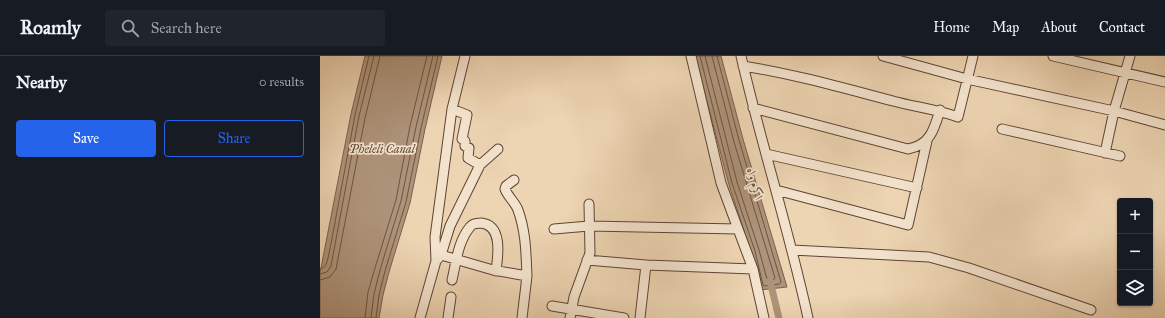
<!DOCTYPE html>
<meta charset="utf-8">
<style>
:root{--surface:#171b24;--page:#20242c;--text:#f1f3f6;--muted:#9ea1a6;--line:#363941;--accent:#2563eb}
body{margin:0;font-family:"IM FELL Great Primer",Amiri,serif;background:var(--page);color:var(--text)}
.controls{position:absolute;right:12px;bottom:12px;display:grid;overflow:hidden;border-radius:4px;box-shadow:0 1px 3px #0004}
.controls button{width:36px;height:36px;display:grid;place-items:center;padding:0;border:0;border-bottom:1px solid var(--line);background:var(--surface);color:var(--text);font:20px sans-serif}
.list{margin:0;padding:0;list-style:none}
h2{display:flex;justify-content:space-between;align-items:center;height:52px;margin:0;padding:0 16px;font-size:17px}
h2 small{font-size:13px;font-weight:400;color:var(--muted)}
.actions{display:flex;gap:8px;padding:12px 16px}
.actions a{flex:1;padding:9px 0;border:1px solid var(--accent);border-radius:4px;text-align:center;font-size:14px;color:var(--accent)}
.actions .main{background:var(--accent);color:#fff}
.icon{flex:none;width:22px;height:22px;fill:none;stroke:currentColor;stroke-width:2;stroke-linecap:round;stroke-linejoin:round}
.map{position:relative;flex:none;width:845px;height:262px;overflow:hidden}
header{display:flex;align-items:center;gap:24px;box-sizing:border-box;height:56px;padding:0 20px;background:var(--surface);border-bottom:1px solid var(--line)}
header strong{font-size:19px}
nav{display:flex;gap:22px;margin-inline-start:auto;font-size:14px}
.search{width:280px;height:36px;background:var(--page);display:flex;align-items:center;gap:10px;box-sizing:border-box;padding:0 14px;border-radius:4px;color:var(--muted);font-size:15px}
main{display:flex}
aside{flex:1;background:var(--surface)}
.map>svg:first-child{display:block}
.water{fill:#ad9379;stroke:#7b604d}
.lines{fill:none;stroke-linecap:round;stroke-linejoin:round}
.shore{stroke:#6e5442;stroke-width:1}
.canal{stroke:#ad9379;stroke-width:7}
.minor-casing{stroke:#5f4434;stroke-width:11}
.minor{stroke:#f3e3cd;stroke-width:9}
.labels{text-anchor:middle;stroke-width:3.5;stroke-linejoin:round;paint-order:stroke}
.water-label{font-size:12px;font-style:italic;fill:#624736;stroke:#f3e3cd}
</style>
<header>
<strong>Roamly</strong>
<div class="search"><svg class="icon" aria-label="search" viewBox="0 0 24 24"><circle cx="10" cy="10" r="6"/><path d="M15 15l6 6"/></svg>Search here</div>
<nav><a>Home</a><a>Map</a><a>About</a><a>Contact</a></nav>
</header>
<main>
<aside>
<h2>Nearby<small>0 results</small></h2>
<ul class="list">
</ul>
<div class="actions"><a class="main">Save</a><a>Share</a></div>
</aside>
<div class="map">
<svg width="845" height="262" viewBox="0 0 845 262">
<rect width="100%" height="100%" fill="#edd4b2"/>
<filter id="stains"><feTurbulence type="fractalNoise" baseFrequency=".005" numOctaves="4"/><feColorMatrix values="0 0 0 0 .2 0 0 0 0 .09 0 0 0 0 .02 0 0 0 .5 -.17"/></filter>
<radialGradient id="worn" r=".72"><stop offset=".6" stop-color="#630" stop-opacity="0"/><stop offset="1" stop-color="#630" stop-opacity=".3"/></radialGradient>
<path class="water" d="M45,0h77l-17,73 -15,74 -21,69 -6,23 -4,23h-59v-45l31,-159z
M375,0h26l22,83 44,148 -27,3 -9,-38 -22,-67z"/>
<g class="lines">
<path class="shore" d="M380,0l32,127 23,68 8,34 2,1 14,-2 2,-2 -42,-142 -22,-84
M385,0l32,126 22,68 8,29 2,2 4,-1 2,-2 -41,-136 -22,-86
M0,213c8,-1 8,-13 10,-20l25,-134 14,-59
M0,218l7,-2 4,-6 28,-150 15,-60
M0,224l10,-3 6,-8 29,-151 15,-62
M45,262l3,-26 7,-24 21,-68 14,-74 17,-70
M51,262l3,-24 6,-24 21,-69 15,-74 17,-71
M56,262l3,-23 6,-24 21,-69 15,-74 17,-72"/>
<path class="canal" d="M450,225l9,37"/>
<defs>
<path id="minor" d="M371,0l30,127 17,46
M421,0c20,88 48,174 67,262
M563,0l84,23 147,32 51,14
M733,0l112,26
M423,10c51,8 100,22 150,35 22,6 43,8 65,16l15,-61
M433,52l155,41c22,-4 26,-19 32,-39
M132,53l15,6 -5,24 3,2v5l4,2 -1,10 12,7
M682,73l118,27
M785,97l9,-42 16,-55
M446,98l151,34
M194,124l-8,6 -1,3c3,8 10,13 13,21 8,22 8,44 9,66
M456,134l132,35 19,-84
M234,173l35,-3 149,3 15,40
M472,194l137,7 40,11 122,42
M121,199l52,15 34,6 -5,42
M267,204l59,5 107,4 11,49
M116,205l-1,-24 17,-128 13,-53
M132,224c4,-17 6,-39 18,-53 2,-3 7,-4 11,-4 22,2 17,33 15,48
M232,250l72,12
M100,262l16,-57 5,-6 9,-29 30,-61 18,-16
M128,262l3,-21
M250,262l4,-21 16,-44 -1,-49
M320,262l6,-53"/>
</defs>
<use href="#minor" class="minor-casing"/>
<use href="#minor" class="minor"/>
</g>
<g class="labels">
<g class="water-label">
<text x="62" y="97">Pheleli Canal</text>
<text transform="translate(435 128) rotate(75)" y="4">اکرم واہ</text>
</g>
</g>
<rect width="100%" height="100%" filter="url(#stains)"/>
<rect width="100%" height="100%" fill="url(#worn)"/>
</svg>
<div class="controls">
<button>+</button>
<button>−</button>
<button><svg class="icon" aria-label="layers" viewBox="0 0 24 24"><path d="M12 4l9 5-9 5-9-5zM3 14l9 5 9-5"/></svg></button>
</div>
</div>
</main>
